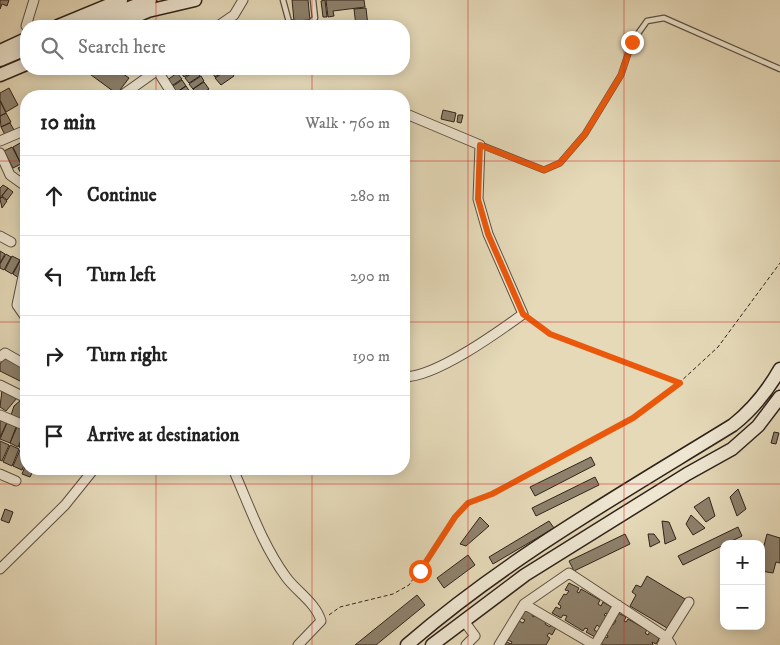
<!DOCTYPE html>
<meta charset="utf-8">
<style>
:root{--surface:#fff;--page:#f2f2f2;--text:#222;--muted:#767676;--line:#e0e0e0}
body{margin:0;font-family:"IM FELL DW Pica",serif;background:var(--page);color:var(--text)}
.controls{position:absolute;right:15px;bottom:15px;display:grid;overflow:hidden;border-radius:10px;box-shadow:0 2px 12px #0003}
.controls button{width:45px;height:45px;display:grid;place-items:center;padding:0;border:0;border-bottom:1px solid var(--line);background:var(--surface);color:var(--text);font:25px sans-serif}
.stop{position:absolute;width:15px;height:15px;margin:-11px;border:4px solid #ea580c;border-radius:50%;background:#fff}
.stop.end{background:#ea580c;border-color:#fff;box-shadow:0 1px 5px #0008}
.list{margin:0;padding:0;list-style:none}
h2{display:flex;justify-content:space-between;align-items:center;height:65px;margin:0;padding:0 20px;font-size:21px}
h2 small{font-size:16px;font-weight:400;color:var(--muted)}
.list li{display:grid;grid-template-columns:32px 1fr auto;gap:15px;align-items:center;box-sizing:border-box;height:80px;padding:0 20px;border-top:1px solid var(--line)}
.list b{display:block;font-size:19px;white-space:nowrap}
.list em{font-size:16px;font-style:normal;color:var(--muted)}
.icon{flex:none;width:28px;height:28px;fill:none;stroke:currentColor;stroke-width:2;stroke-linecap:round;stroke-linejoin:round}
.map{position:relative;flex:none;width:780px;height:645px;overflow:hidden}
.search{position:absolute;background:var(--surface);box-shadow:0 2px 12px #0003;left:20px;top:20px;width:390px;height:55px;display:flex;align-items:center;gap:12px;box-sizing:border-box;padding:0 18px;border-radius:20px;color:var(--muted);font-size:19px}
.panel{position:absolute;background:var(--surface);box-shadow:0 2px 12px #0003;left:20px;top:90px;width:390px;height:385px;border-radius:20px}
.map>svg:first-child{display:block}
.building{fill:#8e826d;stroke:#2f231b}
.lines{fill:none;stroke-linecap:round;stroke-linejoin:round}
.lane-casing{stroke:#5c5042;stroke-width:7}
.street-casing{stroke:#5c5042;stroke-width:11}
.secondary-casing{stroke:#2f231b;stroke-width:15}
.path{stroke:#2f231b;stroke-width:1;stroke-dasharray:4 2.5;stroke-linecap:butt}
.lane{stroke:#eee6d1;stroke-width:4.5}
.street{stroke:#eee6d1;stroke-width:9}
.secondary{stroke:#eee6d1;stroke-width:12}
.route{stroke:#ea580c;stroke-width:6}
.grid{fill:none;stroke:#d62828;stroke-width:1;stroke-opacity:0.55}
</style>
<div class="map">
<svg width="780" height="645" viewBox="0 0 780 645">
<rect width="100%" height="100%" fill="#e5d9b8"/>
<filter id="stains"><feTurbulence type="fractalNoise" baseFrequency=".004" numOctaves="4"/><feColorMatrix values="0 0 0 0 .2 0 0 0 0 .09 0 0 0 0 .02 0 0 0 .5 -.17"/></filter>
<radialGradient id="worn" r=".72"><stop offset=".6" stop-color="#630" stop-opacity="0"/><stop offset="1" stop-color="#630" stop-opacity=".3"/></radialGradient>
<path class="building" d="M0,0h9l-2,6 -5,-2 -2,5z
M292,0h16l2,20 -16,1z
M325,0l2,17h-4l-2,-16z
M326,0h38l1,7 -32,4 1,5 -6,1z
M366,8l2,18h-12l-2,-17z
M83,69h33l13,9 -12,16z
M183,69h12l1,1 -12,7 -4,-6z
M214,69h13l-12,8 -4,-6z
M229,69l5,7 -13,9 -6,-7z
M196,70l4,6 -11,7 -4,-5z
M177,73l5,6 -12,8 -4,-6z
M201,76l3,5 -11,8 -4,-5z
M182,80l4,6 -12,8 -4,-6z
M204,82l5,7 -12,7 -4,-7z
M186,86l6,9 -17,1 -1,-2z
M9,88l9,17 -12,7 -6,-12v-7z
M45,91l8,5h-19l1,-1z
M160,91l4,5h-12z
M0,101l6,12 -6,3z
M443,110l13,3 -2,9 -13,-3z
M6,113l5,9 -10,5 -1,-11z
M458,115h5l-2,8 -4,-1z
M10,123l4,7 -9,5 -4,-8z
M22,142l4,9v9l-5,4 -8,-17z
M12,147l9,17 -8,4 -9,-17z
M26,164v9l-4,2 -4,-7z
M3,185l5,3 -8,10v-10z
M8,188l5,4 -6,8 -5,-4z
M2,197l5,4 -5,7 -2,-9z
M0,251l5,3 -5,9z
M6,254l5,3 -7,13 -4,-2v-4z
M12,256l8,4 -8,14 -7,-4z
M21,259l3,1 -5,18 -6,-4z
M6,355l20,13v16l-26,-13v-7z
M2,390l15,8 -11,13 -6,-4z
M21,400l5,3v19l-15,-7 3,-9z
M0,418l7,4 -7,15z
M7,423l9,4 -6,16 -10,-4z
M17,427l8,4 -7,16 -8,-4z
M26,431v20l-7,-4z
M774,432l5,1 -3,11 -5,-1z
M0,441l9,4 -7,16 -2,-1z
M10,445l9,4 -7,17 -9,-4z
M20,450l6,2v9l-4,9 -9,-4z
M591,457l4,8 -60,31 -5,-9z
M26,464v5h8l-4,8 -8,-3z
M595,477l4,8 -63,31 -4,-8z
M738,489l8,20 -9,7 -7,-19z
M709,497l6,19 -9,6 -12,-15z
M5,509l8,3 -4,11 -8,-3z
M691,515l14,13 -12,7 -7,-11z
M480,517l9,9 -23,20 -6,-2z
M549,521l5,7 -61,36 -4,-7z
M662,521l7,1 7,17 -11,5z
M738,527l4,9 -59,29 -5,-9z
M625,534l5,10 -56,27 -5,-10z
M648,534h6l6,8 -10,5z
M767,534l13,4v25l-4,-1 -3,11 -12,-2v-14z
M468,555l7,10 -31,23 -7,-10z
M647,576l38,23 -18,29 -37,-22 6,-11 -4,-3 4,-7 5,2z
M569,583l10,5 -2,4 2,1 2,-4 19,11 -2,4 3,2 2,-4 10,6 -4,7 -3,-2 -2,2 4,2 -7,11 -4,-3 -3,5 4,2 -3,5 -9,-5 2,-3 -3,-1 -2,3 -18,-11 2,-4 -4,-1 -2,3 -9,-5 4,-6 4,2 1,-3 -3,-2 6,-10 2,1 3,-4 -4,-1z
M417,595l8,10 -49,40h-21z
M527,608l7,4 -2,4 2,1 2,-4 11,7 -2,4 5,3 1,-4 6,3 -5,9 -3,-2 -2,3 3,2 -4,7h-41l2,-3 4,2 1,-2 -4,-2 11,-19 4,2 2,-3 -4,-2z
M616,612l10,5 -2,4 2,1 2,-3 19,11 -2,3 3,2 2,-4 10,6 -4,7 -4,-2 1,3h-49l-4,-2 3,-7 4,2 1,-2 -3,-2 6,-11 2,2 3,-4 -4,-2z"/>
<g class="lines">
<defs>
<path id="lane" d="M283,0l6,22 5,1
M311,22l4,-4 -2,-18
M481,145l63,25 16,-7 25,-29 36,-59 11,-33 15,-21 17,-3 116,51"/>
<path id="street" d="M26,26l8,-26
M218,26l16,-11 9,-15
M157,70l14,22
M121,96l38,-27
M404,113l76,32 -2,54 10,35 35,80c-26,19 -87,63 -119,63
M0,141l26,-11
M0,153l10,22 14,10
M0,236l11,6
M26,262l-9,43 9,13
M0,357l5,-4 21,12
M0,385l26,13
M0,415l26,11
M233,469c16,36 29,75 53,108 11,15 30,26 35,44l-23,24
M0,474l16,7
M0,569l65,-64 29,-36
M524,604l45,-31 97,64 5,8
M464,621l11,15 -9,9
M499,645l25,-41 70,41
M595,645l23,-40
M662,645l27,-43"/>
<path id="secondary" d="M58,26l63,-26
M81,26l69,-26
M113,26l35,-15 47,-11
M0,51l26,-12
M0,60l26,-11
M0,75l26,-11
M407,645c99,-86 214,-151 326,-220 20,-16 34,-33 47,-56
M432,645l93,-70 162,-101 45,-25 26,-23 22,-29"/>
</defs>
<use href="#lane" class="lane-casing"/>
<use href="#street" class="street-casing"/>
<use href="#secondary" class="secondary-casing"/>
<path class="path" d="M530,319l20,15 129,49 39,-36 62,-84
M329,615l11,-8 53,-13 16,-9 46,-68 13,-14 24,-9 141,-76 46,-35"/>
<use href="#lane" class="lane"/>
<use href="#street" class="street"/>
<use href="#secondary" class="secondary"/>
</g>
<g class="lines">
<path class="route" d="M420,571l35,-54 13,-14 24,-9 141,-76 47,-35 -130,-49 -27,-20 -35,-80 -10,-35 2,-54 64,25 16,-7 25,-29 36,-59 11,-33"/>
</g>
<path class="grid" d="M156,0v26M312,0v26M468,0v645M624,0v645M156,69v27M312,69v27M0,161h26M404,161h376M0,322h26M404,322h376M156,469v176M312,469v176M0,484h780"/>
<rect width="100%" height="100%" filter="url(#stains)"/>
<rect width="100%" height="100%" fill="url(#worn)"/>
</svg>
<div class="controls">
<button>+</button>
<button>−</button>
</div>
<div class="stop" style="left:420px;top:571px"></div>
<div class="stop end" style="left:632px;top:42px"></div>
<div class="search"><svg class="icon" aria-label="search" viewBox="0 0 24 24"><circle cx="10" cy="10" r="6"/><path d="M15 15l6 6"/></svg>Search here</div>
<section class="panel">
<h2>10 min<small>Walk · 760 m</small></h2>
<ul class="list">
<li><svg class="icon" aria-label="ahead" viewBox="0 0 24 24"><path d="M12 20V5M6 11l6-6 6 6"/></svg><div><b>Continue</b></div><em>280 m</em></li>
<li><svg class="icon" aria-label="left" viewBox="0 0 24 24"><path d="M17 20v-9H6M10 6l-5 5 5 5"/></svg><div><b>Turn left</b></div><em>290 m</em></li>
<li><svg class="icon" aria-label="right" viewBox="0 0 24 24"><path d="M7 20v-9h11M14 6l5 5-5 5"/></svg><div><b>Turn right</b></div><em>190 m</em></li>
<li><svg class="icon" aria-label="arrive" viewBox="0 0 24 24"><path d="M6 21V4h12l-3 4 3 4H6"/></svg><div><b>Arrive at destination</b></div></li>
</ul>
</section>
</div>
